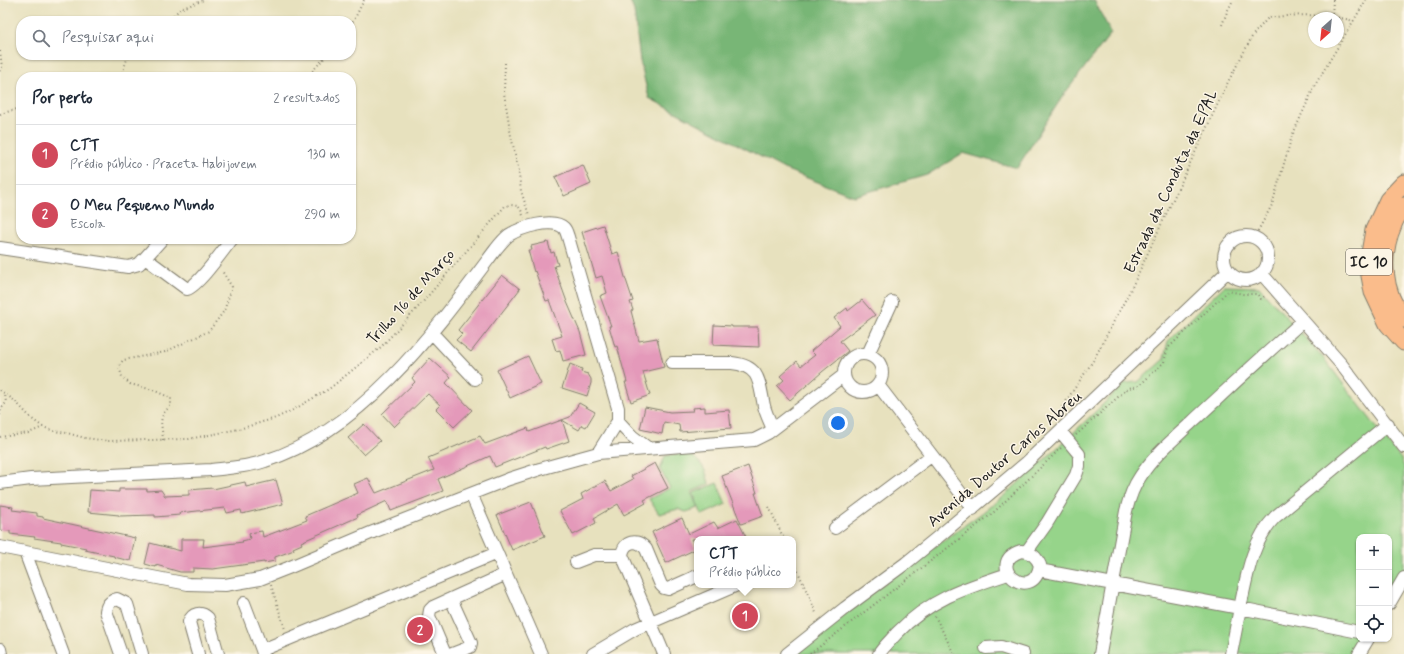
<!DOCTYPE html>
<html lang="pt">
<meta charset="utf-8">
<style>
:root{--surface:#fff;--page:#f6f6f7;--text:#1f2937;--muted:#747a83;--line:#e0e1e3;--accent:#d1495b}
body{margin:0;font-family:Mynerve,sans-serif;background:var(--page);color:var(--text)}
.controls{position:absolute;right:12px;bottom:12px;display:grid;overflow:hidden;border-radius:8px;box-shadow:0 1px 3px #0004}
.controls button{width:36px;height:36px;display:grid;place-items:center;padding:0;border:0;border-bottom:1px solid var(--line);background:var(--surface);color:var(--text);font:20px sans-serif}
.compass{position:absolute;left:1308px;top:12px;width:36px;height:36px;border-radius:50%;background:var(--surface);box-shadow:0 1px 3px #0004;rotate:207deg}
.you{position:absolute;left:838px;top:423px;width:14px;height:14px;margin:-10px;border:3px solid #fff;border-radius:50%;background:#1a73e8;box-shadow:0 0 0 6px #1a73e833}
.badge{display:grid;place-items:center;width:26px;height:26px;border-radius:50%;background:var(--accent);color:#fff;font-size:13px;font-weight:700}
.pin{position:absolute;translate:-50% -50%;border:2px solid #fff;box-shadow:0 1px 4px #0006}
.popup{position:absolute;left:694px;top:536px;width:102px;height:52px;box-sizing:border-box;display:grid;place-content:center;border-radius:8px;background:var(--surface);filter:drop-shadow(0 1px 3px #0005);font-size:13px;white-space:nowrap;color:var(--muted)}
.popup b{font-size:15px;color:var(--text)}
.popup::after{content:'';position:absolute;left:50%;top:100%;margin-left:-8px;border:8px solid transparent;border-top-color:var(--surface)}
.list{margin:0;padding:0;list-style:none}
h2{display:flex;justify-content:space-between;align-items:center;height:52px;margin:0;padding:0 16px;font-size:17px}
h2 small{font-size:13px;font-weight:400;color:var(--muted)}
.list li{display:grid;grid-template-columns:26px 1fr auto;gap:12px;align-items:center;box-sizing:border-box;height:60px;padding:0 16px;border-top:1px solid var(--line)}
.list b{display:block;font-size:15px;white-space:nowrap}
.list p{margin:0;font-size:13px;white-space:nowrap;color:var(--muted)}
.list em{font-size:13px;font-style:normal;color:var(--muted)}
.icon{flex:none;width:22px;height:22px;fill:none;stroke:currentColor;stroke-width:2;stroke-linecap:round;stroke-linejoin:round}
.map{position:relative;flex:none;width:1404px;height:654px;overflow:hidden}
.search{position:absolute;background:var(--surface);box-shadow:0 1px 3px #0004;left:16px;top:16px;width:340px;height:44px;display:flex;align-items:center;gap:10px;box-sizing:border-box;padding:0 14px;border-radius:16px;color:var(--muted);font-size:15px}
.panel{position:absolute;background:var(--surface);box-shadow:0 1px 3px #0004;left:16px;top:72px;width:340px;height:172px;border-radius:16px}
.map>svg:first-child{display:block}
.green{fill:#96d48a;stroke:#597853}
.forest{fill:#78b676;stroke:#4a6949}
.building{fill:#e499ba}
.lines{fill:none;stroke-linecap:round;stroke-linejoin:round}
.minor-casing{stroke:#827e6d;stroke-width:14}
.highway-casing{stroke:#827e6d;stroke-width:19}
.path{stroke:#827e6d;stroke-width:2;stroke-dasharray:1 3;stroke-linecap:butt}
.minor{stroke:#fff;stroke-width:12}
.highway{stroke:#fabc8b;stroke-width:17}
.labels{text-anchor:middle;stroke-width:3;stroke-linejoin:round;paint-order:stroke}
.shield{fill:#fcf5e5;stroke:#5f5d58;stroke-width:1}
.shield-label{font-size:15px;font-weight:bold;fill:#1c1c1c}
.street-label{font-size:16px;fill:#1c1c1c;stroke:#fcf5e5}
</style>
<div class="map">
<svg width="1404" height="654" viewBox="0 0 1404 654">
<rect width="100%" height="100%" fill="#fcf5e5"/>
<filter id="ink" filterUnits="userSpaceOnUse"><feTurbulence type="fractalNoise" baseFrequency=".025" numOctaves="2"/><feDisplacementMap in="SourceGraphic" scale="8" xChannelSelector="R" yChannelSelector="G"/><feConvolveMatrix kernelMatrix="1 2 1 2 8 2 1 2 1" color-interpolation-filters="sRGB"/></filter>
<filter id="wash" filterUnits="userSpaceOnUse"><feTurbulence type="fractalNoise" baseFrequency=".012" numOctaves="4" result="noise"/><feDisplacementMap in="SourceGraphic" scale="16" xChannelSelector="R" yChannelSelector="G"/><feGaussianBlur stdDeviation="0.9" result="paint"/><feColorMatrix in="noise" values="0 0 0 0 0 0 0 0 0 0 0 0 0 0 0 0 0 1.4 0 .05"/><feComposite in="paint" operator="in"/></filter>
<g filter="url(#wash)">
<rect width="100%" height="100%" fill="#e7e1be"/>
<path class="green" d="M1224,286l35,1 62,68 80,104 3,8v102l-15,30v-62h-30v102h3l-10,15h-557l98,-78 89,-63 24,-19 59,-53 60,-58 13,-1 26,-23 4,-18z
M688,452c14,12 17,14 21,32l-18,8 7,16 -12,4 -8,-3 -19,5 -10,-15 21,-11 -10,-19 5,-13z
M717,483l9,21 -24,11 -9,-22z"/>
<path class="forest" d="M630,0h464l17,33 -49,64 -45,71 -54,-15 -36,22 -73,21 -70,-27 -135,-71 -9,-37 -6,-50z"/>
<g id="blocks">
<path class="building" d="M583,165l8,19 -27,12 -9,-19z
M603,225l9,29 6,-2 7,25 8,24 -3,1 3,8 -2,1 8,30 18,-3 7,29 -21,5 7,23 -19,7 -6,-20h2l-10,-36 -2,1 -6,-21h2l-11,-30 7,-3 -5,-17 -6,2 -14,-46z
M548,242l3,11 3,-1 4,13 -4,1 13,36 13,30 6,23 -23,6 -3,-11 -4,1 -4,-12 10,-3 -13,-36 -3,1 -11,-30 -1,1 -6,-22h4l-1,-4z
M502,275l18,14 -49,63 -15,-12 6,-6 -4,-4z
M862,300l13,15 -35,26 8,10 -26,21 -32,28 -13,-14 7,-6 -4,-4 17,-15 4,5 14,-11 -4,-4 29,-25 -6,-8 13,-10 1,3z
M714,325l18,1v1h26l1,20 -46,-2z
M528,356l13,28 -31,14 -13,-28z
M430,358l21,19 -5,6 26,27 -18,17 -18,-18 4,-4 -12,-11 -34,33 -12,-13 33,-32 -3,-4z
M570,364l12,5 -1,3 7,2 3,5v4l-4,13 -25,-8z
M579,403l16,9 -9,15 -4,-2 -3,5 -17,-10 7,21 -23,8 -1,-2 -50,20 -5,-11 -52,23 5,12 -52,20 -4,-10 -30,14 1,2 -57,25 1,2 -9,4 1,2 -19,7v4l-11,2v-1l-51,7 -20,-1v4h-13l-24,-7v2l-11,-3 5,-21 31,8v-12h23l-1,8 40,-5 -1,-1 8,-2 -1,-6 13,-2 1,6 44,-17 -2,-4 53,-23 -4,-9 14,-6 8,15 58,-23 -6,-12 52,-22 5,8 43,-16 1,4 41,-15z
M645,407l25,5 23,-1 -1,-3 13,-1v5l24,-2 2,18 -51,4 -1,-7 -15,-3 -2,12 -22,-5z
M364,424l16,17 -16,14 -16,-17z
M655,463l13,25 -24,12 2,3 -22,12 -6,-11 -24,14 2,5 -23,12 -13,-24 23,-12 -2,-5 24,-13 6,10 22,-12 -2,-3z
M748,466l9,27h-2l8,23 -22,8 -19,-48z
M276,480l7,24 -41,10 -1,-4 -14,3 -2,-5 -46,5 1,2 -25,2v-2l-36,1v-1l-31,-3 2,-22 29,2v-3h28v2l14,-1 4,6 24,-1v-5l24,-2v1l32,-7 1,5z
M531,502l14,34 -33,14 -15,-35z
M0,505l13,2 -1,3 25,3v3l6,1v1l92,20 -5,23 -16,-4v-1l-29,-6 1,-2 -25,-5v-1l-27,-4 1,-1 -25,-3v-3l-10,-1z
M682,518l7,16 25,-12 4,6 19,-9 10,20h-56l5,10 -30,14 -14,-31z"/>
</g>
</g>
<g filter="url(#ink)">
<use href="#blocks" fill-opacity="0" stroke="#827e6d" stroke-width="1"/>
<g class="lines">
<defs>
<path id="minor" d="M1224 258a22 22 0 1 1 44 0a22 22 0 1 1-44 0Z
M0,248l128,19 11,-3 6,-6 42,31c11,-3 37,-40 45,-50
M145,258l17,-19
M1261,273l80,91 63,83
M432,333l43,46
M844 373a19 19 0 1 1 38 0a19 19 0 1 1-38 0Z
M868,354l24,-52
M672,363h60c29,3 27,20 32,43 2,8 6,16 9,23
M878,385l95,124
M618,421l14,15 16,12
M0,483l31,-4 180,-9c18,-2 37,-3 54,-9 99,-31 171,-132 231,-212 4,-5 8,-10 13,-14 11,-7 44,-18 55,-7 2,2 3,6 4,9l50,171v13l-20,32
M471,494l70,160
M835,528l96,-72
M0,547l188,37 37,1 35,-6 28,-11 85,-36 136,-53 31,-10 58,-16 156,-13 14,-7 76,-58
M1021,551c10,1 15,5 19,14 -7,41 -58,-1 -19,-14z
M1027,551l20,-28 29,-48 3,-9v-12l-19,-23
M25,552l38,102
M576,562l18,-7h28
M1039,570l201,38 -9,46
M451,599l20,44 -1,4 -18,7
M244,603l18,47
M1389,604l15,-26
M1359,632l-119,-24c7,-33 12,-67 35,-91l113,-93
M986,648l15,-1 22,7
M0,649l1,5
M121,654l-15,-43c1,-7 4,-10 11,-12l10,5 15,50
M198,654l-9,-32c3,-9 12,-11 19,-4l10,36
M263,654l-1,-4 235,-97
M445,654l-16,-38 1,-6 3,-3 73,-33
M593,654l42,-25 102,-44
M664,654l-42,-99c2,-14 15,-17 24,-6l15,36 3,3 4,1 29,-13
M787,654l58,-46 61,-45 32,-26 88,-74 202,-192
M879,654c5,-8 12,-14 18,-21 33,-34 68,-45 111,-59
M1100,654l26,-143c3,-12 7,-24 14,-34 13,-21 34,-38 52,-55 37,-34 73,-68 111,-101
M1359,654l9,-15"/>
<path id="highway" d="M1404,183l-16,17 -14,30 -6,35 5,27 15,32 16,18
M1404,206c-4,6 -9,12 -11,19 -13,30 -11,68 11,94"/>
</defs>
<use href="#minor" class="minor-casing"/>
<use href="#highway" class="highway-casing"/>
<path class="path" d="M1332,17l1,-17
M168,21l12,-12 24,-9
M1222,25l5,-13 6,-12
M351,26l13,-26
M0,51l2,17 -2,3
M505,63l-1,30 7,43 7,31 3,24 8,24
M116,77l6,-3 5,-15 4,-4
M307,77l20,-22
M0,114l21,-6
M1254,238l18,-33 20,-69 23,-51 51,-85
M0,390l15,11 17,18 11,8 11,4 13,2 18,5 23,3 81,-2 50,-10 37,-11 17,-8 36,-21 52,-42 41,-44 83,-97 6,-1 7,1 3,4 3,8
M0,415l1,-6 5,-6 -1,-9
M1060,415v-5l33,-49 39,-74 97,-207 24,-45 15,-17c26,-4 60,-4 86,3
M1076,435l52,-47 11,-2 25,-24 4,-14 60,-57 15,3h14l4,5 5,-4
M0,437l29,-4 14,-6
M163,440c-1,-17 -6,-23 8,-34v-8l-18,-8 -23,-6 -8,-7 -3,-11 4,-6 42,-8 44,-21 15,-20 8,-24 -10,-16
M769,507l15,32
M793,560l24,55
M271,585l14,44
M935,616l19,38
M810,654l183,-141 68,-65"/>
<use href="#minor" class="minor"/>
<use href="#highway" class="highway"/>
</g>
</g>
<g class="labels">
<rect class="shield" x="1346" y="249" width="46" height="26" rx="3"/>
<g class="shield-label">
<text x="1369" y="267">IC 10</text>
</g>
<g class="street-label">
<text transform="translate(1170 181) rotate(-65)" y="6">Estrada da Conduta da EPAL</text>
<text transform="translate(410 296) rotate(-48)" y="6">Trilho 16 de Março</text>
<text transform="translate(1004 458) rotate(-41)" y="6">Avenida Doutor Carlos Abreu</text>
</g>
</g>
</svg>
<div class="controls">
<button>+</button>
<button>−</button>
<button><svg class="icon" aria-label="locate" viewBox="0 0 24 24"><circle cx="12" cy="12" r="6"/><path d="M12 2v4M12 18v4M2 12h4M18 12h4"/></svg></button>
</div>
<svg class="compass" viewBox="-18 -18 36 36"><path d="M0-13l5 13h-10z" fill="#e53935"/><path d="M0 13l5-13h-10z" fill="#747a83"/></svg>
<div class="you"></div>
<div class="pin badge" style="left:745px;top:616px">1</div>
<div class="popup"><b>CTT</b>Prédio público</div>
<div class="pin badge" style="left:420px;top:630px">2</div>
<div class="search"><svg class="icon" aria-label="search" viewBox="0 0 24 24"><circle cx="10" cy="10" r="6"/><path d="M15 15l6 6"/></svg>Pesquisar aqui</div>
<section class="panel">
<h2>Por perto<small>2 resultados</small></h2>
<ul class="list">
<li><span class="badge">1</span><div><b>CTT</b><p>Prédio público · Praceta Habijovem</p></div><em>130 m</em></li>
<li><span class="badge">2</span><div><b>O Meu Pequeno Mundo</b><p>Escola</p></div><em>290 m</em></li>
</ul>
</section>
</div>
